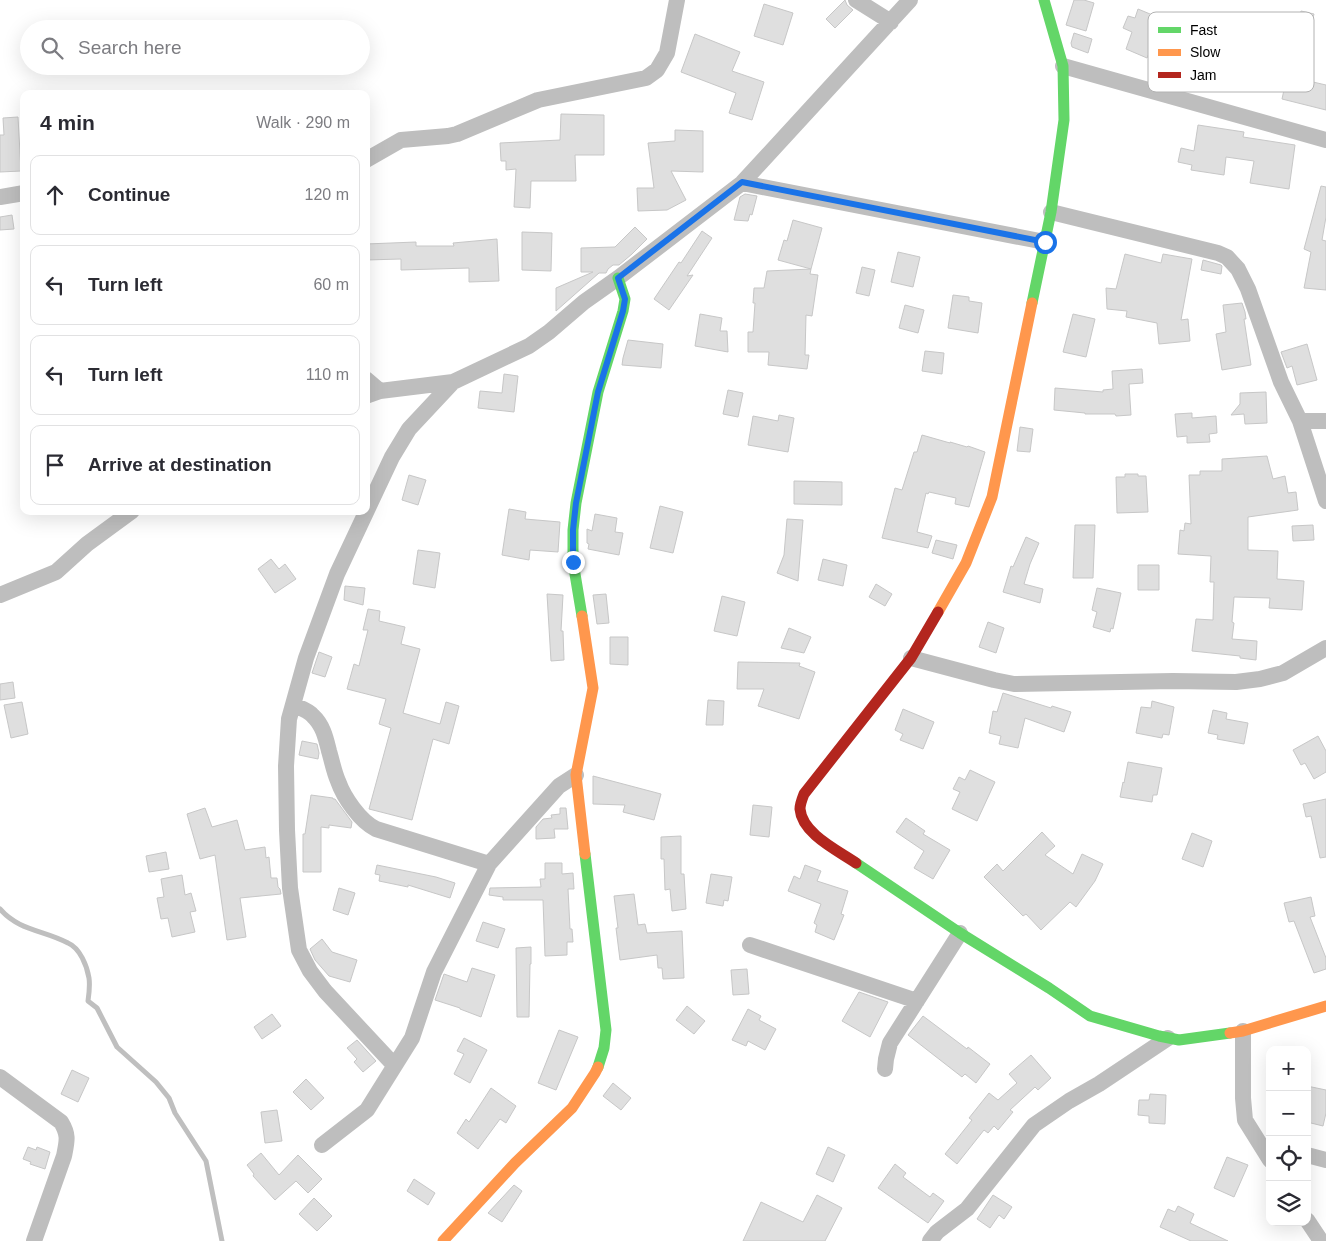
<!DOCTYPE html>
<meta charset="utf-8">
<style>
:root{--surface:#fff;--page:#f7f7f7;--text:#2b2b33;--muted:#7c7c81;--line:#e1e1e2}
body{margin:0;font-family:Helvetica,sans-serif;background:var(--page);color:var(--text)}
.controls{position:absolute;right:15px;bottom:15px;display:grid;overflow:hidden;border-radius:10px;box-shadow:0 5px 20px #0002}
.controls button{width:45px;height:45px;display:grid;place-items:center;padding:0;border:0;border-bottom:1px solid var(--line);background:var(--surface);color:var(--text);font:25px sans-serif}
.stop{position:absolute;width:15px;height:15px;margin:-11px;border:4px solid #1a73e8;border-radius:50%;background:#fff}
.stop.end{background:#1a73e8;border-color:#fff;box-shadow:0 1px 5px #0008}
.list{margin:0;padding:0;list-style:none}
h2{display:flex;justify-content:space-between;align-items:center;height:65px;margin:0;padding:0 20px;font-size:21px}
h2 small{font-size:16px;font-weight:400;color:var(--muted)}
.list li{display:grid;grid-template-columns:32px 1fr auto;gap:15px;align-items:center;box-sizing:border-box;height:80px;margin:0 10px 10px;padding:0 10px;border:1px solid var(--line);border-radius:10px}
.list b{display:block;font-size:19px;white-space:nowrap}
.list em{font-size:16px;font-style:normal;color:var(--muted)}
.icon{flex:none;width:28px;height:28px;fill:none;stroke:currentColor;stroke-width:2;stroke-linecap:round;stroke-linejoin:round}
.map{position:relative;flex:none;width:1326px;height:1241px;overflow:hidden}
.search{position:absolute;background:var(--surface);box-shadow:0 5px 20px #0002;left:20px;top:20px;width:350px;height:55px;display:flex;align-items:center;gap:12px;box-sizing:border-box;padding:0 18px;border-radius:28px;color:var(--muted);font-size:19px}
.panel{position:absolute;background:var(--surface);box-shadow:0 5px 20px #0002;left:20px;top:90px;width:350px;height:425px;border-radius:10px}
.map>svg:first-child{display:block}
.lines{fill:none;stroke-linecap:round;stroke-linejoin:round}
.stream{stroke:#bfbfbf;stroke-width:5}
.building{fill:#dfdfdf;stroke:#c7c7c7}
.street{stroke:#bebebe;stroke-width:16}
.fast{stroke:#63d668;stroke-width:11}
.slow{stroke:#ff974d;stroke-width:11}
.jam{stroke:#b3261e;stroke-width:11}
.route{stroke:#1a73e8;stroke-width:6}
.key{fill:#fff;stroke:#b2b2b2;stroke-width:1}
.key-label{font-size:14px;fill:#000}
</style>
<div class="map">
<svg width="1326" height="1241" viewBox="0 0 1326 1241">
<rect width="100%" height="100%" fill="#fff"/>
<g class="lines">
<path class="stream" d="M0,909c19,22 44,21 68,34 12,5 19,23 21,35 1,7 0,16 -1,23l9,7 20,39 39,35 13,16 6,15 31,48 16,80"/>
</g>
<path class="building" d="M845,0l2,5 6,5 -18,18 -9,-9z
M1074,0h10l10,3 -8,28 -20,-6z
M764,4l29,9 -10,32 -29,-9z
M1138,9l29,12 -7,16h-4l-9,21 -21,-9 6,-17 -9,-4 5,-12 7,2z
M1301,11l13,3 -6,24 -13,-4z
M1074,33l18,6 -4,14 -16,-6 -1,-4z
M695,34l45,18 -8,19 32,11 -12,38 -23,-7 7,-20 -55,-21z
M1287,76l39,9v25l-44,-11z
M561,114l43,1v40h-29l1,26h-45l-1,27 -16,-1 2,-38 -10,1v-9h-5l-1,-18 60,-3z
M18,117l3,54 -21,1v-37h4l-1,-17z
M1198,125l46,7 -1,5 52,8 -6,44 -39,-6 4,-22 -28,-4 -2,18 -33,-5 1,-5 -14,-3 3,-14 13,3z
M675,130l28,1v41l-32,-1 15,29 -19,10 -29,1 -1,-23h17l-6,-45 27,-2z
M1321,186l5,1v30l-4,23 4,1v49l-22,-2 7,-36 -7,-3z
M745,194l12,2 -5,19 -2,-1 -2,7 -14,-1 6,-23z
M12,215l2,14 -14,1v-13z
M793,220l29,8 -11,41 -33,-9 6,-20 3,1z
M635,227l12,12 -15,15 -13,11h-6l-5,4 -2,4h-7l-43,38v-23l37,-16h-12v-24l34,-1z
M702,231l10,7 -25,38 6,-1 -24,35 -15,-11 25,-37 2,1z
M522,232l30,1 -1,38 -29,-1z
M497,239l2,42 -30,1v-14l-68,2v-11l-35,1v-16l50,-2v4h38l-1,-3z
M898,252l22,5 -7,30 -22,-5z
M1125,254l36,9 2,-9 29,5 -11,61 7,-1 2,22 -31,3 -2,-21 -31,-6 1,-6 -20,-2 -1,-21 10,1z
M1203,260l18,5 1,1 -1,8 -20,-4z
M862,267l13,3 -6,26 -13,-3z
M811,269l-1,5 8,1 -6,41 -6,-1 -1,40h4l-2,14 -39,-4 1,-13h-21v-20h5l2,-29h-2l1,-15h10l3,-17z
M953,295l16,2v4l13,2 -4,30 -30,-5z
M1242,303l3,9 1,7h-2l7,46 -29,5 -6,-36 10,-2 -3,-27z
M905,305l19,5 -6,23 -19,-5z
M700,314l22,4 -2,13h7l1,21 -33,-6z
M1073,314l22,5 -9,38 -23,-5z
M628,340l35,4 -2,24 -39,-3 1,-7z
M1307,344l10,36 -20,5 -5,-19 -5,2 -6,-16z
M925,351l19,2 -2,21 -20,-3z
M1142,369l1,14 -14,1 2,31 -15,1 -1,-2h-30v-1l-31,-3 1,-22 48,4v-2l10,-1 -1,-18z
M504,374l14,2 -4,36 -36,-4 2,-17 22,2z
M728,390l15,3 -5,24 -15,-3z
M1266,392l1,31 -22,1 -1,-10 -13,1 9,-11v-11z
M1192,413v5l24,-2 1,17 -8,1 1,8 -23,1v-7l-10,1 -2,-23z
M779,415l15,3 -6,34 -40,-7 5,-29 25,5z
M1020,427l13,2 -3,23 -13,-1z
M922,435l28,8v-1l17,5 1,-1 17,6 -16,55 -14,-3 1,-6 -27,-6 -1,2 -2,-1 -9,39 15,4 -4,12 -46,-10 13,-50 7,2 12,-38h3z
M1267,456l6,23 12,-3 3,17 8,-1 2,18 -50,7v33l30,1 -1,28 27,2 -2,29 -33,-2 1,-10 -36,-1 -2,25 2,1 -2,16 25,2 -1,19 -16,-2v-2l-48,-5 4,-32 17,1 1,-38h-4l1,-26 -33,-2 2,-24 4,1 1,-8 6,1 -2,-49h11v-4h22v-12z
M1125,474h13v2h8l2,36 -31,1 -1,-36h9z
M409,475l17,5 -8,25 -16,-5z
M794,481l48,1v23l-48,-1z
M660,506l23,6 -10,41 -23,-5z
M509,509l17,3 -1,7 35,3 -2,30 -28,-2 -1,10 -27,-5z
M595,514l22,4 -2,14 8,1 -4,22 -31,-6 1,-5 -2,-1v-14l5,2z
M787,519l16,1 -5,61 -21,-8 7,-18z
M1075,525h20l-2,53h-20z
M1313,525l1,15 -21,1 -1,-15z
M1026,537l13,6 -9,21 -6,20 19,5 -3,14 -37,-11 8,-26 2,1z
M936,540l21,5 -4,14 -21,-6z
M418,550l22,3 -5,35 -22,-4z
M271,559l8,10 6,-5 11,15 -21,14 -17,-24z
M823,559l24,6 -4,21 -25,-6z
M1138,565h21v25h-21z
M876,584l16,10 -7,12 -16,-9z
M345,586l20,2 -2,17 -19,-5z
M1097,588l24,5 -8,36 -2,-1 -1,4 -17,-5 4,-15 -5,-2z
M547,594l16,1 -2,36h2l1,29 -13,1z
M606,594l3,29 -12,1 -4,-29z
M722,596l23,6 -8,34 -23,-5z
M368,609l12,2 -1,10 26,6 -4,17 19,5 -17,64 37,11 6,-22 13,4 -10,38 -16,-5 -21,81 -43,-11 22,-81 -12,-4 7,-25 -39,-10 7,-25 5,2 9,-36h-5z
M988,622l16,6 -8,25 -17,-6z
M789,628l22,9 -7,16 -23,-5z
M610,637h18v28l-18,-1z
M319,652l13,5 -7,20 -13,-4z
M738,662l62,1 -1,3 16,6 -16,47 -41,-13 6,-17h-27z
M13,682l2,16 -15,2v-16z
M1003,693l48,15 1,-2 19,6 -7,20 -39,-14 -7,30 -19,-4 2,-8 -12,-3 4,-22 4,1z
M708,700l16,1 -1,24h-17z
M1152,701l22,6 -5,28 -6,-1 -1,4 -26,-5 5,-26 10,1z
M22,702l6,32 -17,4 -7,-33z
M903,709l31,13 -11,27 -23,-9 3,-6 -8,-4z
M1213,710l14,3 -1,6 22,4 -4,21 -27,-5 1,-4 -10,-2z
M1318,736l8,15v21l-12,7 -9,-16 -4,2 -8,-15z
M302,741l15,3 2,9 -1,6 -19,-4z
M1128,762l34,6 -5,27h-4l-1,7 -32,-5 3,-15 1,1z
M970,770l25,12 -18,39 -25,-12 8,-17 -7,-3 6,-12 6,3z
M593,776l68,18 -7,26 -31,-8 2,-7 -32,-1z
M311,795l22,3v1h2l17,23 -1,6 -22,-3v3l-8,-1v45h-18v-38h2z
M1326,799v58l-6,1 -9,-42 -5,1 -3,-13z
M753,805l19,2 -3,30 -19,-2z
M205,808l7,19 25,-7 8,30 20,-3 1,11 3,-1 2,21h6l1,9 2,2 1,5 -41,4 6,39 -19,3 -12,-85 -15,4 -13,-45z
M560,808h6l2,21h-14l1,9 -19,1v-12l7,-8 9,-1 -1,-3 9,-1z
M906,818l19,13 -2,3 27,16 -17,29 -19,-11 10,-17 -28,-19z
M1042,832l13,14 -10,9 28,19 9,-20 21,10 -8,17 -19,26 -6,-5 -29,28 -15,-16 -3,2 -39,-39 13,-13 6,7z
M1192,833l20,8 -9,26 -21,-8z
M681,836v38h3l2,35 -14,2 -2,-22 -5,1 -1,-31h-3v-22z
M166,852l3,17 -20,3 -3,-16z
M545,863h17v11l11,-1 1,16h-6l2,40h2l1,13h-6v13l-22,1 -2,-56h-40v-3l-14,-2 1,-7 51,-1 -1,-8h5z
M377,865l59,12 19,6 -5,15 -42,-13v2l-29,-6 1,-6 -5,-1z
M805,865l16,6 -4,10 31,10 -7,23 3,1 -10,25 -19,-8 2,-7 -3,-2 7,-19 -33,-13 6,-15 6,3z
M711,874l21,3 -4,24 -4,-1 -1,6 -17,-3z
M182,875l3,20 6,-2 5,18 -6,1 5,20 -23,5 -4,-19 -7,1 -4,-21 7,-1 -3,-18z
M339,888l16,5 -7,22 -15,-5z
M634,894l4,31 7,-1 2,9 35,-2 2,47 -21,1 -1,-11h-4l-1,-13 -37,5 -4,-32h2l-4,-32z
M1311,897l4,19 -5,1 16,41v11l-12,4 -20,-52 -5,1 -5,-19z
M483,922l22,7 -7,19 -22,-7z
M322,939l10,13 25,8 -7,22 -21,-6 -14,-16 -5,-11z
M531,947v17h-1l-1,53h-12l-1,-69z
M472,968l23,7 -14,42 -21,-8v-1l-25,-8 9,-26 23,8z
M747,969l2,25 -16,1 -2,-25z
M859,992l29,10 -18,35 -28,-16z
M687,1006l18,15 -11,13 -18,-14z
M748,1009l13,7 -2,4 17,9 -11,21 -17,-9 -2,5 -14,-6z
M272,1014l9,12 -19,13 -8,-12z
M923,1016l44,33 1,-2 22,17 -14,19 -11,-9 -3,3 -54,-42z
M559,1030l19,7 -22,53 -18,-7z
M464,1038l23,12 -17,33 -16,-9 10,-20 -7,-3z
M357,1040l19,21 -13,11 -9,-10 3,-3 -10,-11z
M1031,1055l20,23 -13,12 -3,-3 -25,23 3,2 -15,18 -4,-4 -6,7 -4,-3 -27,34 -12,-10 27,-34 -3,-2 20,-25 9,7 19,-17 -8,-9z
M72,1070l17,8 -11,24 -17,-8z
M306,1079l18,19 -13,12 -18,-18z
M613,1083l18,15 -10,12 -18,-14z
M1307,1086l19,4v23l-3,13 -16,-4z
M491,1088l25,18 -10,17 -6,-4 -22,30 -21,-16 9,-14 3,3z
M1150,1094l16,1 -1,29 -16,-1v-7l-11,-1 1,-15h10z
M277,1110l5,31 -17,2 -4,-31z
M28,1147l8,3 1,-3 13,5 -5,17 -15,-5 1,-2 -8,-3z
M828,1147l17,8 -12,27 -17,-8z
M261,1153l18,22 19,-20 24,24 -14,14 -12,-12 -21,19 -22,-24 1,-2 -7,-9z
M1227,1157l21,8 -14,32 -20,-9z
M895,1164l11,9 -3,4 27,20 3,-4 11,8 -16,22 -50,-35z
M414,1179l21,14 -7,12 -21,-14z
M514,1185l8,6 -20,31 -14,-9z
M817,1195l25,13 -17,33h-82l18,-39 42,20z
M993,1195l19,12 -8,12 -5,-4 -9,13 -13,-9z
M314,1198l18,18 -15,15 -18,-17z
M1178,1206l16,8 -4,9 38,18h-37l-31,-14 8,-18 7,3z"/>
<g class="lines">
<path class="street" d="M856,0l35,22
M1063,66l263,74
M366,160l35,-20 47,-4 9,-2 81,-34 108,-22 11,-8 10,-17 10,-53
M742,183l303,59
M0,197l24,-4
M1051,212l167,41 9,4 11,12 10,20 33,93 19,39 26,80
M366,379l14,12
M366,396l14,-5 73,-9 76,-36 20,-14 35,-30 34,-24 124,-95 168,-183
M1300,421h26
M0,595l56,-23 31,-28 45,-33
M911,658l83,22 20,4 159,-3 63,1 24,-3 23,-6 43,-25
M293,705c7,3 15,5 20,11 10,9 13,23 16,35 3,10 5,21 9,30 6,17 22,40 38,48l113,35
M750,945l167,56
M1243,1031v67l2,22 25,40
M394,1065l-69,-74 -15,-20 -11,-21 -9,-62 -3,-58 -1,-64 3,-47 17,-61 31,-84 55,-117 17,-28 44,-47
M885,1069l1,-10 4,-16 70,-110
M0,1077l61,45c8,13 6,19 3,34l-30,85
M322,1145l45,-35 45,-72 22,-66 55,-108 70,-78 17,-11
M1307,1155l19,5
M1307,1220l14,21
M930,1241l7,-9 30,-23 67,-84 35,-24 30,-17 69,-46"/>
<path class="fast" d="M1032,303l19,-91 13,-92 -1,-54 -19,-66
M582,616l-9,-54v-32l3,-27 22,-111 25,-81 2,-12 -7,-21
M585,854l21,176 -2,18 -6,19
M856,863l104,70 89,55 41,28 69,20 20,4 51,-7"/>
<path class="slow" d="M938,612l28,-49 26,-66 40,-194
M582,616l11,72 -17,87 9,79
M1230,1033l13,-2 83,-25
M443,1241l72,-78 57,-55 23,-35 3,-6"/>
<path class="jam" d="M856,863c-17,-12 -54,-29 -56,-54 0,-5 2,-10 4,-15l107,-136 27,-46"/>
</g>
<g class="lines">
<path class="route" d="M573,562v-32l3,-27 22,-111 25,-81 2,-12 -7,-21 124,-96 303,60"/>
</g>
<rect x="1148" y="12" width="166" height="80" rx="8" class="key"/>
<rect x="1158" y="27" width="23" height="6" fill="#63d668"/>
<rect x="1158" y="49" width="23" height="7" fill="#ff974d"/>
<rect x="1158" y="72" width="23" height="6" fill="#b3261e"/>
<g class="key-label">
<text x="1190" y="35">Fast</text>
<text x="1190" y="57">Slow</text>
<text x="1190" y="80">Jam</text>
</g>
</svg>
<div class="controls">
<button>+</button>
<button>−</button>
<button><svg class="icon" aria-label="locate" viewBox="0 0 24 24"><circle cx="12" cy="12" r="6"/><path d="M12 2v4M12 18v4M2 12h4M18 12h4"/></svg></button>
<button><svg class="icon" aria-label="layers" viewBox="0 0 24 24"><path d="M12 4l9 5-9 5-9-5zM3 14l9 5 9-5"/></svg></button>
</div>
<div class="stop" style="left:1045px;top:242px"></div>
<div class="stop end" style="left:573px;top:562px"></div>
<div class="search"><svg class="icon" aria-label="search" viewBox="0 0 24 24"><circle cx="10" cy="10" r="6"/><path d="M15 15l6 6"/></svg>Search here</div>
<section class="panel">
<h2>4 min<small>Walk · 290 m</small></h2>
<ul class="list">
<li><svg class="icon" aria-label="ahead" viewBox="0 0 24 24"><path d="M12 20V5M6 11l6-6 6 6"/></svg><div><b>Continue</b></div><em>120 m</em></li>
<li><svg class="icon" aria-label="left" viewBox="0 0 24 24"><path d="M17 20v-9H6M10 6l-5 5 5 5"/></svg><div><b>Turn left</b></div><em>60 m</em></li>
<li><svg class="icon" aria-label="left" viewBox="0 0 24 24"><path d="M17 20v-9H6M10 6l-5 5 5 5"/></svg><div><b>Turn left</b></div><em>110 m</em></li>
<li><svg class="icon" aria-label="arrive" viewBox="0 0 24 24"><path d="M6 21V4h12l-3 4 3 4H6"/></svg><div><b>Arrive at destination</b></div></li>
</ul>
</section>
</div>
